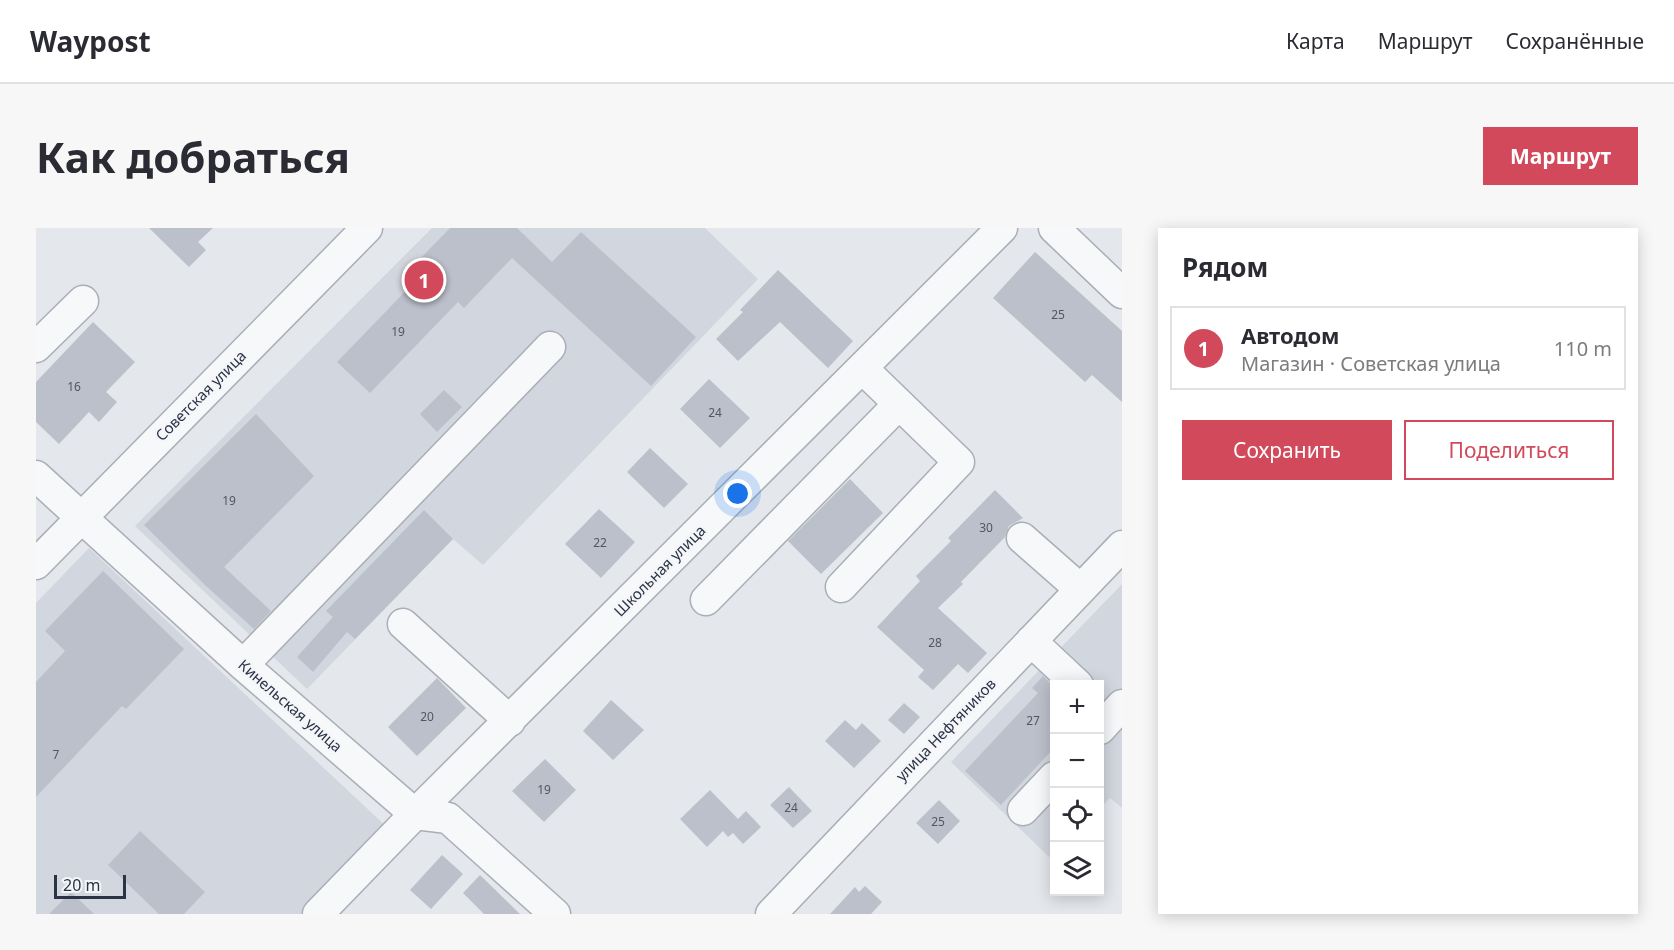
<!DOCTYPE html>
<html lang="ru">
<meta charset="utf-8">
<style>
:root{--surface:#fff;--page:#f7f7f7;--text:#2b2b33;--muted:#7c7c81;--line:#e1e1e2;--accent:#d1495b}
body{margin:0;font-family:"Noto Sans",sans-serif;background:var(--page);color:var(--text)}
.controls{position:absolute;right:18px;bottom:18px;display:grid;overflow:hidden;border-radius:0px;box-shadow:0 3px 15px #0003}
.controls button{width:54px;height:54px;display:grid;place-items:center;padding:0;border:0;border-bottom:2px solid var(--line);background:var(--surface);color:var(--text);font:30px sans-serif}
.scale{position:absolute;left:18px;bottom:15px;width:72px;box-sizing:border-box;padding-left:6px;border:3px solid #2b3445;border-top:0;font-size:16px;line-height:21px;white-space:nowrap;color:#2b3445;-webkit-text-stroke:4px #f4f6f9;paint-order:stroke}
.you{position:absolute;left:702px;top:266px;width:21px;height:21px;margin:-15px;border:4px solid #fff;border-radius:50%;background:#1a73e8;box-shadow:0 0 0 9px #1a73e833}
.badge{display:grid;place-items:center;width:39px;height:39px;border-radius:50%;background:var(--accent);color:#fff;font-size:20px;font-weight:700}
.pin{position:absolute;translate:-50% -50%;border:3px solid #fff;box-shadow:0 2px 6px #0006}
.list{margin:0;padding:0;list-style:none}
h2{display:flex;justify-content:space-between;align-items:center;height:78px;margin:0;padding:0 24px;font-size:26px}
h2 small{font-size:20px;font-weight:400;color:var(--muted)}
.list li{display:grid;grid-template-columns:39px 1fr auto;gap:18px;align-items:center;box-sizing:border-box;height:84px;margin:0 12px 12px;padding:0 12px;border:2px solid var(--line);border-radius:0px}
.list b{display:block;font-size:22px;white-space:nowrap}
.list p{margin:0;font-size:20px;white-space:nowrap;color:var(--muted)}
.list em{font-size:20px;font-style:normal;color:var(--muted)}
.actions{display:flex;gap:12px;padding:18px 24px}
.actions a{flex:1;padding:14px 0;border:2px solid var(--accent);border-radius:0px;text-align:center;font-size:21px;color:var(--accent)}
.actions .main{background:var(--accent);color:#fff}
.icon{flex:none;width:33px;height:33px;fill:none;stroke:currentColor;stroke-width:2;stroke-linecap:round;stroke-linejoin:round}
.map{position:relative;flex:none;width:1086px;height:686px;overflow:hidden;border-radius:0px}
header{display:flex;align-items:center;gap:36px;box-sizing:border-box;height:84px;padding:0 30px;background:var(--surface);border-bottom:2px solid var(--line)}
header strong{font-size:28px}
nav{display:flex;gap:33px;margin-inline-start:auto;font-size:21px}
.intro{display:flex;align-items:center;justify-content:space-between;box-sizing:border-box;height:144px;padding:0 36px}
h1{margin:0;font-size:42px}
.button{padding:15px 27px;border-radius:0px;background:var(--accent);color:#fff;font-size:21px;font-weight:700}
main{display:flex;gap:36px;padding:0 36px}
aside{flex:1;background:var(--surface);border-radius:0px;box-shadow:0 3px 15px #0003}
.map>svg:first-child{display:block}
.built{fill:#d2d6de}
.building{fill:#bbc0ca}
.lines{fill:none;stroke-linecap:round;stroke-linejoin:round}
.minor-casing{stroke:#a9aeb7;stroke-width:33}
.minor{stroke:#f7f8fa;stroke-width:30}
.labels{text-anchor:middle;stroke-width:5;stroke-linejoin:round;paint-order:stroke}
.number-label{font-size:12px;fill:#4f5766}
.street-label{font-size:15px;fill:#2b3445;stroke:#f4f6f9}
</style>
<header>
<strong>Waypost</strong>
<nav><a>Карта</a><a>Маршрут</a><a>Сохранённые</a></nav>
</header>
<div class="intro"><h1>Как добраться</h1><a class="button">Маршрут</a></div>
<main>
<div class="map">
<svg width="1086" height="686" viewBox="0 0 1086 686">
<rect width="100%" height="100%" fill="#e4e7ec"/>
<path class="built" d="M396,0h273l53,51 -275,286 -30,-26 -146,150 -172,-163z
M53,320l301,282 -83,84h-271v-311z
M1086,356v224l-12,-10 -10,10v-123h-46v167l-5,5 -98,-95z"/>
<path class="building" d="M113,0h64l-15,14 8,8 -17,17z
M414,0h67l35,34 29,-30 115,105 -45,49 -139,-128 -48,50 -6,-6 -88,91 -33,-31 88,-91 -8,-9z
M999,24l87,79v71l-30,-27 -7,7 -92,-84z
M742,42l75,71 -25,27 -48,-46 -42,39 -22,-22 27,-27 -3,-2z
M57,94l42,40 -29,30 11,10 -18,20 -10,-10 -30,32 -23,-22v-40z
M673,151l41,39 -30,30 -40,-39z
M408,162l18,17 -25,25 -17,-18z
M220,186l58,62 -90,91 47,44 -17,18 -48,-43 -62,-61z
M614,220l38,36 -24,24 -37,-36z
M814,251l33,34 -62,61 -33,-33z
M959,262l28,28 -14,8 -4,11 -44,45 2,2 -25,24 49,45 -19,20 -10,-9 -25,26 -15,-13 6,-7 -47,-43 43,-46 -4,-5 35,-35 -3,-3z
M563,281l36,33 -34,36 -36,-34z
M388,282l29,29 -98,100 -8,-7 -34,40 -16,-15 36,-40 -7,-6z
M67,343l81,78 -58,60 -4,-3 -86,91v-115l29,-31 -20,-20z
M1007,448l11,11v61l-53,57 -36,-34 73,-78 -6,-5z
M401,450l29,30 -49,48 -29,-29z
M575,472l33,30 -31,30 -30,-29z
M868,475l16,14 -16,17 -16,-14z
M809,492l11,10 6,-7 19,18 -27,27 -29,-27z
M509,531l31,31 -32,32 -32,-31z
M753,559l23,24 -19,17 -23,-23z
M674,562l28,29 8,-8 15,16 -18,17 -10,-11 -5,4 -5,-6 -16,16 -27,-28z
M903,572l21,21 -22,23 -22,-21z
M104,603l65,61 -21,22h-25l-51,-49z
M406,627l21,19 -32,35 -21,-19z
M444,647l40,39h-36l-21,-21z
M829,658l17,16 -11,12h-41l25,-27 4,5z
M35,664l23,22h-45z"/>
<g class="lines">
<defs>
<path id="minor" d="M1018,0l68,65
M0,119l47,-46
M0,248l207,189 172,149 33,4 107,96
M986,310l58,51
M0,336l331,-336
M805,359l118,-125 -97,-94
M670,372l193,-196
M367,396l107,97
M995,413l47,44
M207,437l307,-318
M1064,501l22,-24
M987,582l31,-33
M282,686l97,-100 587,-586
M735,686l351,-368"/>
</defs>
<use href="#minor" class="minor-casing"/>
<use href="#minor" class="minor"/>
</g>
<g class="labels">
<g class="number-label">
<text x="1022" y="91">25</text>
<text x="362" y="108">19</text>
<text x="38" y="163">16</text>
<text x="679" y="189">24</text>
<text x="193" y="277">19</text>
<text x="950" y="304">30</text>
<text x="564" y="319">22</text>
<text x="899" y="419">28</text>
<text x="391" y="493">20</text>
<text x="997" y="497">27</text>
<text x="20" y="531">7</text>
<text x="508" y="566">19</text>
<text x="755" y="584">24</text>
<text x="902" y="598">25</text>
</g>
<g class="street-label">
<text transform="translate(165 168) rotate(-45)" y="5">Советская улица</text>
<text transform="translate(624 343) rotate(-45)" y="5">Школьная улица</text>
<text transform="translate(254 478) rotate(41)" y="5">Кинельская улица</text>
<text transform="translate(910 502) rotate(-46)" y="5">улица Нефтяников</text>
</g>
</g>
</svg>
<div class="controls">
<button>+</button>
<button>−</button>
<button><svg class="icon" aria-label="locate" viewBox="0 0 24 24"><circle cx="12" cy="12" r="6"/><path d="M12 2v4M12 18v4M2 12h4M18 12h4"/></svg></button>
<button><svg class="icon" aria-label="layers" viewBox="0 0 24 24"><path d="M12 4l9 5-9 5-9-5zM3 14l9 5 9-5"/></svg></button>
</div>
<div class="scale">20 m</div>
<div class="you"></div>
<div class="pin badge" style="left:388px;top:52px">1</div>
</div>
<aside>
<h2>Рядом<small></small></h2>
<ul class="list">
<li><span class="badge">1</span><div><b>Автодом</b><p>Магазин · Советская улица</p></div><em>110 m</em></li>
</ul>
<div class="actions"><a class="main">Сохранить</a><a>Поделиться</a></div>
</aside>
</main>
